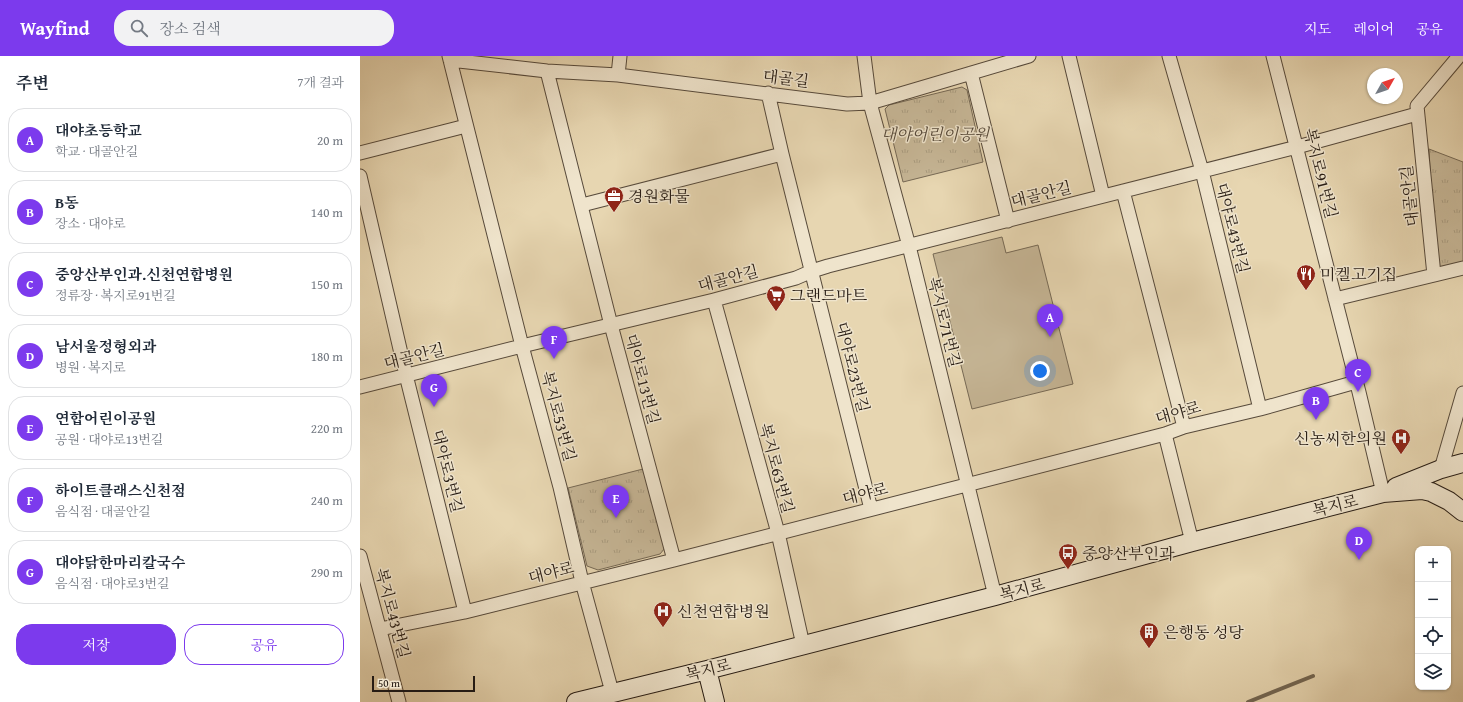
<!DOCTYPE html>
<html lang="ko">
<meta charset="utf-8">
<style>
:root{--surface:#fff;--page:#f2f2f3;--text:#1f2937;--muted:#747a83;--line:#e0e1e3;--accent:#7c3aed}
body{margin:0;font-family:"Gentium Book Plus","Noto Serif KR",serif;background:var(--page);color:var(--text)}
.controls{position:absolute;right:12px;bottom:12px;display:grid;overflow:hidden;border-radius:8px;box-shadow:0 1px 3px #0004}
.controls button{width:36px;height:36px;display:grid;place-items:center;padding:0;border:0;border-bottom:1px solid var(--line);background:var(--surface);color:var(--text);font:20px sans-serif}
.compass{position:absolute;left:1007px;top:12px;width:36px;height:36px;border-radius:50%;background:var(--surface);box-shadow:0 1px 3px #0004;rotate:50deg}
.scale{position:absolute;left:12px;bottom:10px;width:103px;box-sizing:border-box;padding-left:4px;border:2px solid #271c14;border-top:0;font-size:11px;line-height:14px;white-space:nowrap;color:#271c14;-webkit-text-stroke:3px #efe4cc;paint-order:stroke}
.you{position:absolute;left:680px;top:315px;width:14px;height:14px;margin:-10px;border:3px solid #fff;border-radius:50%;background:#1a73e8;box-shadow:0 0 0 6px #1a73e833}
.badge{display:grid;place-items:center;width:26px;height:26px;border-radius:50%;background:var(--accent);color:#fff;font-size:13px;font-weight:700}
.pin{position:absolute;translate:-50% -33px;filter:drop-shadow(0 1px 2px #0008)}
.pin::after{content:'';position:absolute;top:21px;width:14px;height:12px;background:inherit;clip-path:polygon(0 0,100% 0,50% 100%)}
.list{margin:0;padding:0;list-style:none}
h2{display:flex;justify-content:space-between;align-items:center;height:52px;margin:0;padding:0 16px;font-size:17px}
h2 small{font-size:13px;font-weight:400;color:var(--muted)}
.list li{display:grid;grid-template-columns:26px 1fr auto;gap:12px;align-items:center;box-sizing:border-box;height:64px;margin:0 8px 8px;padding:0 8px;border:1px solid var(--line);border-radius:16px}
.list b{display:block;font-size:15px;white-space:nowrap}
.list p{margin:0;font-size:13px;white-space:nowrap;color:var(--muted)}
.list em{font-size:13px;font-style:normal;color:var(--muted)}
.actions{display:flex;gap:8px;padding:12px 16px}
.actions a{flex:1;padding:9px 0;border:1px solid var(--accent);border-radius:16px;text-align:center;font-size:14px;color:var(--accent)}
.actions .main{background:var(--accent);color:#fff}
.icon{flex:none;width:22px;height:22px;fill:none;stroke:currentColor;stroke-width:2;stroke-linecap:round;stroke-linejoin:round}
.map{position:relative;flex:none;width:1103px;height:646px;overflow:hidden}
header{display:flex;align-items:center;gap:24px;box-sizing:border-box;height:56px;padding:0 20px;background:var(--accent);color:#fff}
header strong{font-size:19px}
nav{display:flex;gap:22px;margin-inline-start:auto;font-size:14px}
.search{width:280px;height:36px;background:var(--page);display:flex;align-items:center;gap:10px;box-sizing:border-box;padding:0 14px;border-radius:16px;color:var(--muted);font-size:15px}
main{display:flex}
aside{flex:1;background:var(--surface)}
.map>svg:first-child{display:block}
.park{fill:url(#park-tufts);stroke:#766955}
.pitch{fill:#c6b696;stroke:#766955}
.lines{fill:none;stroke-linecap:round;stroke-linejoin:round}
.stream{stroke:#736652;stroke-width:4}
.street-casing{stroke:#574a3b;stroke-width:15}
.secondary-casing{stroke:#271c14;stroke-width:20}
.street{stroke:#efe4cc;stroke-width:13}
.secondary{stroke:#efe4cc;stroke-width:18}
.labels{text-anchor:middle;stroke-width:3;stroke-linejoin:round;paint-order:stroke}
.street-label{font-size:16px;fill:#271c14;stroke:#efe4cc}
.park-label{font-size:16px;font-style:italic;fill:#574a3b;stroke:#efe4cc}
.poi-label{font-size:16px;fill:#271c14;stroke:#efe4cc;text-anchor:start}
</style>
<header>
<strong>Wayfind</strong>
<div class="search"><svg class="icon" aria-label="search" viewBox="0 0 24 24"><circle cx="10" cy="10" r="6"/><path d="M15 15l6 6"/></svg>장소 검색</div>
<nav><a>지도</a><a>레이어</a><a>공유</a></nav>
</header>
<main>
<aside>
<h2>주변<small>7개 결과</small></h2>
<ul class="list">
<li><span class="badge">A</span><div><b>대야초등학교</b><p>학교 · 대골안길</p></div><em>20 m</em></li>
<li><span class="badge">B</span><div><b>B동</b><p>장소 · 대야로</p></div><em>140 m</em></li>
<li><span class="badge">C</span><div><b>중앙산부인과.신천연합병원</b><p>정류장 · 복지로91번길</p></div><em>150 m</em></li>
<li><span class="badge">D</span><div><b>남서울정형외과</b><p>병원 · 복지로</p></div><em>180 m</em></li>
<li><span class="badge">E</span><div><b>연합어린이공원</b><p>공원 · 대야로13번길</p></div><em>220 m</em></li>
<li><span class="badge">F</span><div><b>하이트클래스신천점</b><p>음식점 · 대골안길</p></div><em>240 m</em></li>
<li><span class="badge">G</span><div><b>대야닭한마리칼국수</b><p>음식점 · 대야로3번길</p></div><em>290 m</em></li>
</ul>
<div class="actions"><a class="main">저장</a><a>공유</a></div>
</aside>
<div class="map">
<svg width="1103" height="646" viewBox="0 0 1103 646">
<defs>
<pattern id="park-tufts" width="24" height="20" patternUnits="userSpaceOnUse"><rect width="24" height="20" fill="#c6b696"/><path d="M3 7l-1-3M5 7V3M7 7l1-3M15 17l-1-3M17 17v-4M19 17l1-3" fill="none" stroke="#aa9c80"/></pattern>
</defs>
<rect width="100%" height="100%" fill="#e7d6b1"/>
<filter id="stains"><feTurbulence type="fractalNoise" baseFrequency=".005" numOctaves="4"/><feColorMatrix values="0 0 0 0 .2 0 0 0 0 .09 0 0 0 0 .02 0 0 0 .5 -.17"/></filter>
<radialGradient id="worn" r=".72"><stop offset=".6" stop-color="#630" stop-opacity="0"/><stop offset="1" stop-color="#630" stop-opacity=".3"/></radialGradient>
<path class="park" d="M602,31l5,3 16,72 -80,20 -18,-73 4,-4z
M1069,93l34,13v100l-25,6 -3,-2z
M283,413l22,79 -5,6 -62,16 -11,-4 -19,-78z"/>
<path class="pitch" d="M642,181l4,16 32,-8 35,139 -101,25 -39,-155z"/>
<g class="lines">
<path class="stream" d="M888,646l65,-26"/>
<defs>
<path id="street" d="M89,0l73,290 38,141 22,95 30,110
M504,0l6,47 39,143 86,350
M709,0l34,140
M809,0l33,115 58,238
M913,0l86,336 24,101
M90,4l97,11 71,4 229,29 23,-1 159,-47
M187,15l64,254 63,235
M611,17l37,148
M258,19l2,-19
M408,37l14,61 89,355
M0,97l106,-27
M0,120l46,199 59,237
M763,135l61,236
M222,149l200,-51
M1074,219l-17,-169 42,-50
M975,243l128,-31
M354,244l64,233 25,112
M0,331l162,-41 192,-46 82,-22 16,-7 16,-5 469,-119 120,-33
M805,378l27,108
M1081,413l22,-76
M0,500l39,146
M20,573l85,-17 209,-52 491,-126 19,-7 76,-18 96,-27"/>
<path id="secondary" d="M1036,431l45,-18 22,-6
M347,614l8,32
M216,646l131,-32 288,-74 197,-54 191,-49 39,-3 9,2 18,9 14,11"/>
</defs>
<use href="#street" class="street-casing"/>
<use href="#secondary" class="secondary-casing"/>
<use href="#street" class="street"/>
<use href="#secondary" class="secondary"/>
</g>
<defs>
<symbol id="office-pin" viewBox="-11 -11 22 30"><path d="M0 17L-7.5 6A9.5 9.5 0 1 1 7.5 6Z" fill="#8f2418" stroke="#efe4cc"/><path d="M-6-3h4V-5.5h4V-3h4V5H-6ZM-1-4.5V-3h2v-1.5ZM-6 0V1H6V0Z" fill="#fff"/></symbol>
<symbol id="restaurant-pin" viewBox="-11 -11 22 30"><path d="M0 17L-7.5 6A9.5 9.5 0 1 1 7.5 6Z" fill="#8f2418" stroke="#efe4cc"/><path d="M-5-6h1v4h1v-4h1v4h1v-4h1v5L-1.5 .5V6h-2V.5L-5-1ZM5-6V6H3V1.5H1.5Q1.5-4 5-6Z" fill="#fff"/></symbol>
<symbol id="supermarket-pin" viewBox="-11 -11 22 30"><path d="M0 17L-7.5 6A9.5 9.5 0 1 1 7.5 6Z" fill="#8f2418" stroke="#efe4cc"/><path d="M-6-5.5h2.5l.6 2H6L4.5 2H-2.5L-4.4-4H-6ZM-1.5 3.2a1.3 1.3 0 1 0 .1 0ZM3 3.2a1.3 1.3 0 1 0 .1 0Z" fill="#fff"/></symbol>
<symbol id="hospital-pin" viewBox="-11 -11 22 30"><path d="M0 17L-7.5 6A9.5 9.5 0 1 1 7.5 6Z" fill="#8f2418" stroke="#efe4cc"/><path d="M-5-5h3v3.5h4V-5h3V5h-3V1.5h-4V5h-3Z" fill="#fff"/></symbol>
<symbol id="bus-pin" viewBox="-11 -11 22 30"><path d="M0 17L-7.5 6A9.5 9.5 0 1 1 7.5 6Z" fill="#8f2418" stroke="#efe4cc"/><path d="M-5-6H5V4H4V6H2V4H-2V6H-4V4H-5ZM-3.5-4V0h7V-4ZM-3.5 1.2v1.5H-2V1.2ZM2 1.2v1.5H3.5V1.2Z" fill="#fff"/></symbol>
<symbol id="building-pin" viewBox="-11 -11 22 30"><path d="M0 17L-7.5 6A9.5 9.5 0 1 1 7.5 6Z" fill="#8f2418" stroke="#efe4cc"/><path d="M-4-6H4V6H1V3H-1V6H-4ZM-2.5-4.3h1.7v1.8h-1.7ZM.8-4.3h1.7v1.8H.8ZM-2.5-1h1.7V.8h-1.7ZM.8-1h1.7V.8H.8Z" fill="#fff"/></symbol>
</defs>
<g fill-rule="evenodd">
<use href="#office-pin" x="243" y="129" width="22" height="30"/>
<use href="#restaurant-pin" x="935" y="207" width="22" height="30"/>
<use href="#supermarket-pin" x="405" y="228" width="22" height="30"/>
<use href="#hospital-pin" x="1030" y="371" width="22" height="30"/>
<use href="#bus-pin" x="697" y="486" width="22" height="30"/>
<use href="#hospital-pin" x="292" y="544" width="22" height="30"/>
<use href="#building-pin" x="778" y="565" width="22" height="30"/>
</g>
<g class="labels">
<g class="street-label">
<text transform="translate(426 22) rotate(7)" y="6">대골길</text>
<text transform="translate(961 117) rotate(76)" y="6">복지로91번길</text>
<text transform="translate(681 138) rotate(-14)" y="6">대골안길</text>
<text transform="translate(1049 140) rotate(-96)" y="6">대골안길</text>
<text transform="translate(873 172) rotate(76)" y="6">대야로43번길</text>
<text transform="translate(368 222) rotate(-15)" y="6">대골안길</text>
<text transform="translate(585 266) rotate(76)" y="6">복지로71번길</text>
<text transform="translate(54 300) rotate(-14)" y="6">대골안길</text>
<text transform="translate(493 311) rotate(76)" y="6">대야로23번길</text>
<text transform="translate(283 323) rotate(75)" y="6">대야로13번길</text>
<text transform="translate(818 356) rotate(-16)" y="6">대야로</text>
<text transform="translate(199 360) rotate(75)" y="6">복지로53번길</text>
<text transform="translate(417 412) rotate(75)" y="6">복지로63번길</text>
<text transform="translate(88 415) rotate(76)" y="6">대야로3번길</text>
<text transform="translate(505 437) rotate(-14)" y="6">대야로</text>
<text transform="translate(975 449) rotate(-14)" y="6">복지로</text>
<text transform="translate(191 516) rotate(-14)" y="6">대야로</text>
<text transform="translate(662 533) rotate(-15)" y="6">복지로</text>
<text transform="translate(33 557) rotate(75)" y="6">복지로43번길</text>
<text transform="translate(348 613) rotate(-14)" y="6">복지로</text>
</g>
<g class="park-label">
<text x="575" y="84">대야어린이공원</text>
</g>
<g class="poi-label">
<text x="268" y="146">경원화물</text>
<text x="960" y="224">미켈고기집</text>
<text x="430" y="245">그랜드마트</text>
<text x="1027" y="388" text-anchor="end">신농씨한의원</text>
<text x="722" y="503">중앙산부인과</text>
<text x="317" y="561">신천연합병원</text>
<text x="803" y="582">은행동 성당</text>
</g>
</g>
<rect width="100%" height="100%" filter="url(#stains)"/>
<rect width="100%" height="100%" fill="url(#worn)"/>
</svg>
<div class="controls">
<button>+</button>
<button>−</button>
<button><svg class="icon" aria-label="locate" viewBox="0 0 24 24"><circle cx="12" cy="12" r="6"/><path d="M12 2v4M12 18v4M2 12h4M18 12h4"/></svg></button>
<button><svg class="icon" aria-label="layers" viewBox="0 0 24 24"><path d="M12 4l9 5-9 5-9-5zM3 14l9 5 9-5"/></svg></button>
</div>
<svg class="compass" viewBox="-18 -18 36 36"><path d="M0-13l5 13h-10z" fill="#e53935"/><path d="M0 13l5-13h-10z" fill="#747a83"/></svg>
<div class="scale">50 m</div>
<div class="you"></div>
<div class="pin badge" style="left:690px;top:281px">A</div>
<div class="pin badge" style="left:956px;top:364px">B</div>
<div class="pin badge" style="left:998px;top:336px">C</div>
<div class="pin badge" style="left:999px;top:504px">D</div>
<div class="pin badge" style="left:256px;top:462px">E</div>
<div class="pin badge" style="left:194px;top:303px">F</div>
<div class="pin badge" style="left:74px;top:351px">G</div>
</div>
</main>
